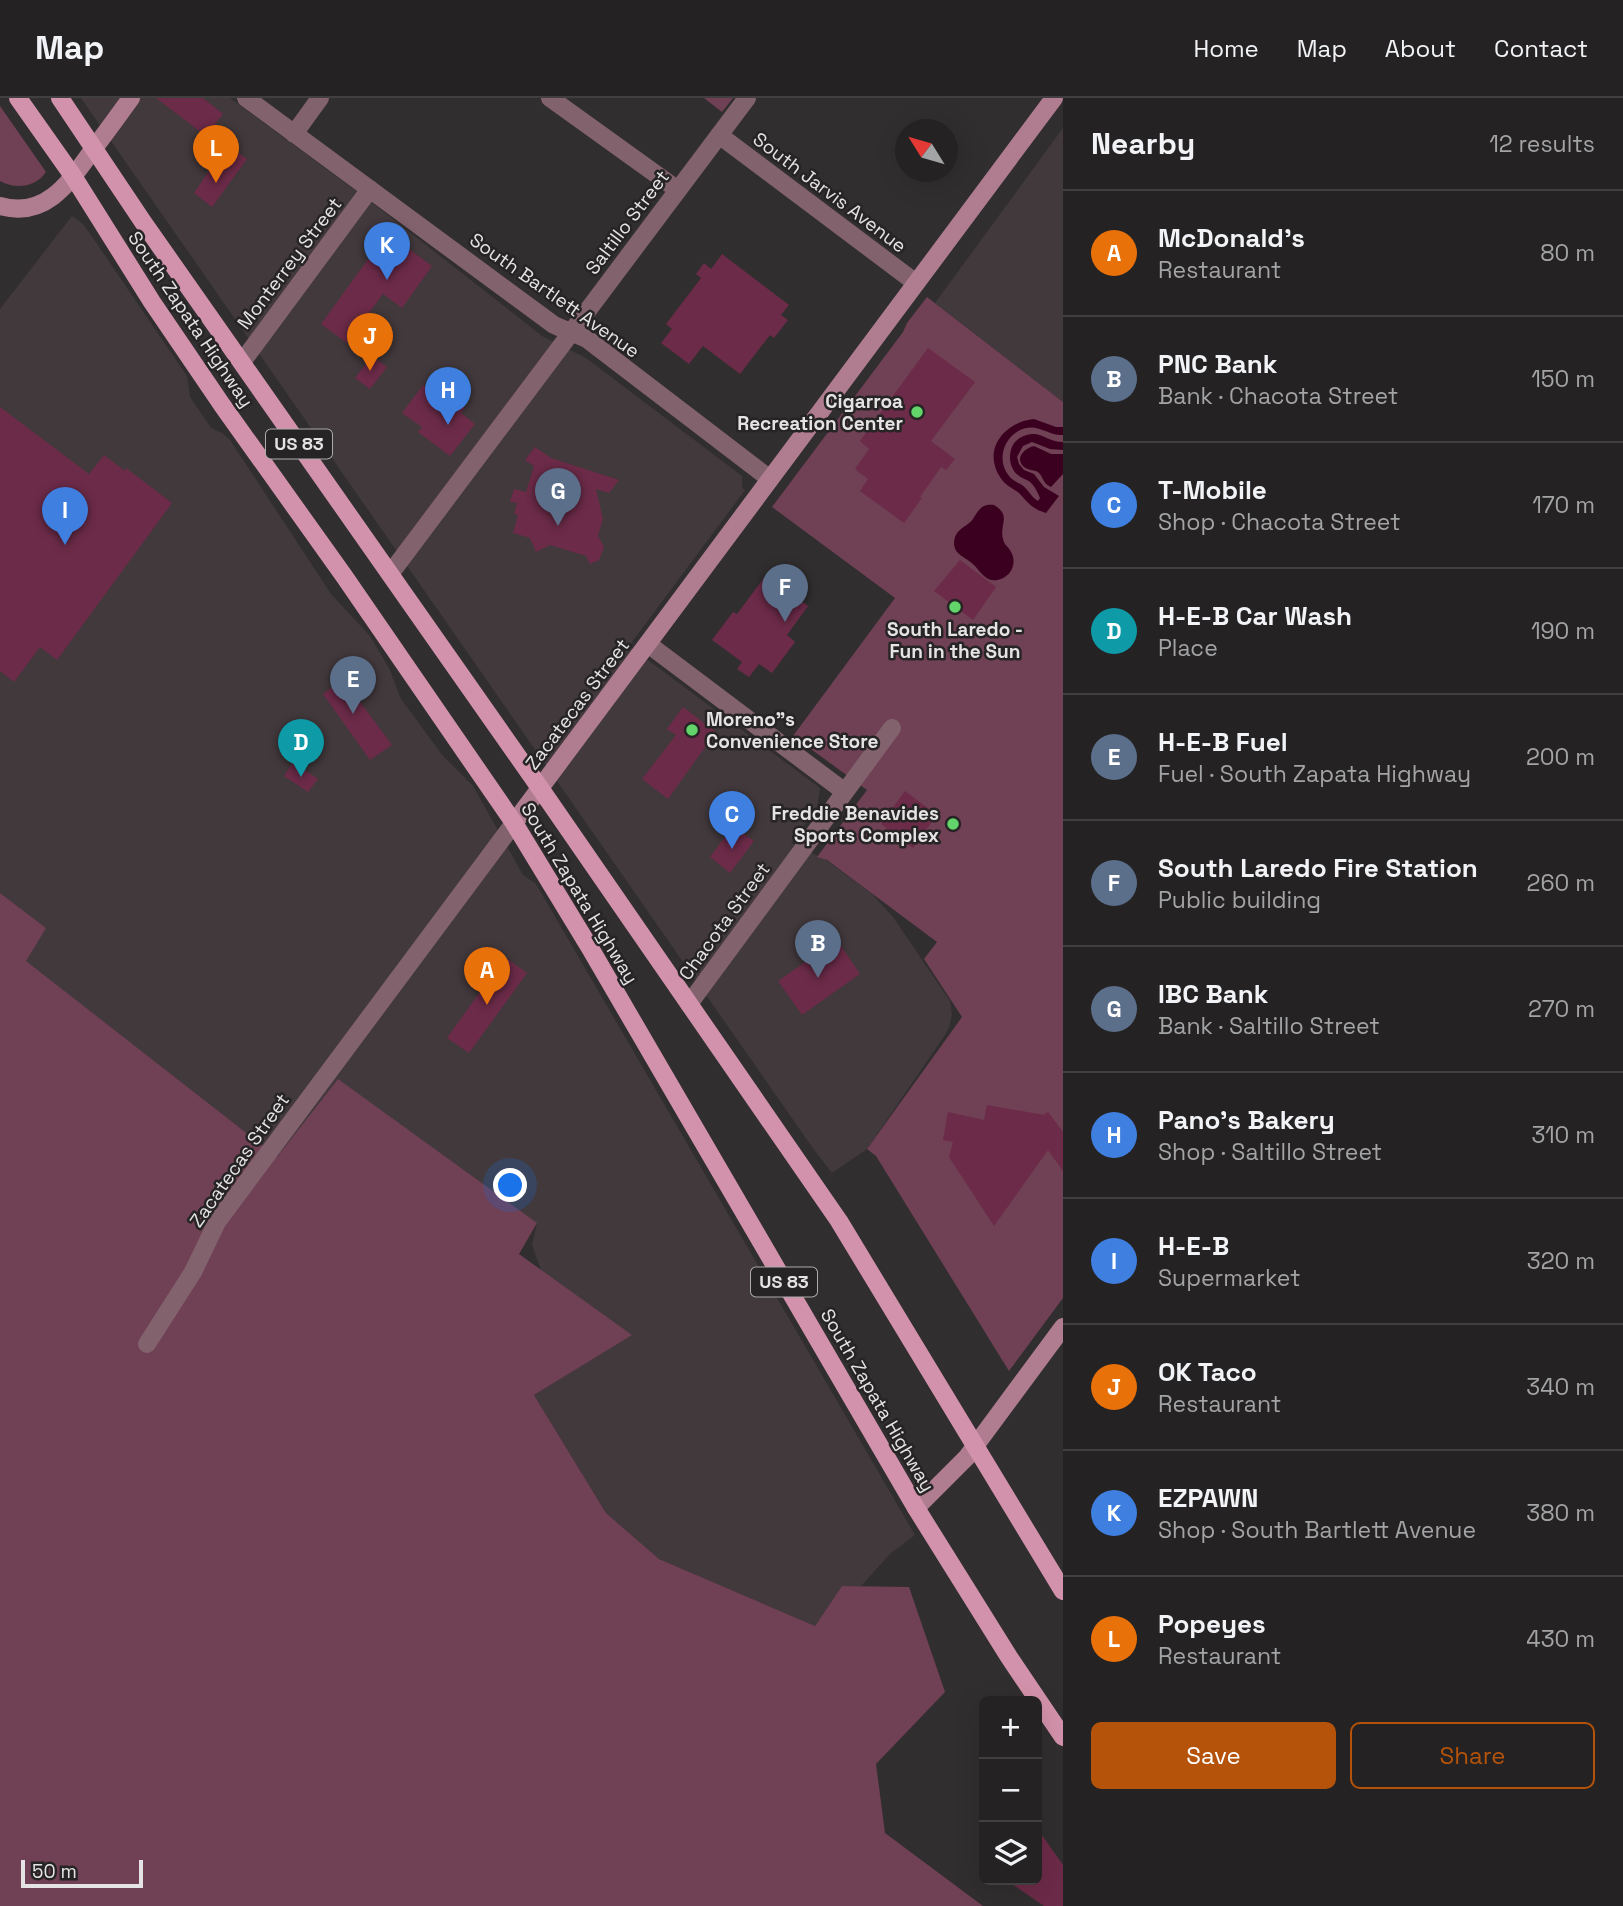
<!DOCTYPE html>
<meta charset="utf-8">
<style>
:root{--surface:#252223;--page:#312f30;--text:#f1f3f6;--muted:#a3a4a6;--line:#423f41;--accent:#b45309}
body{margin:0;font-family:"Space Grotesk",sans-serif;background:var(--page);color:var(--text)}
.controls{position:absolute;right:21px;bottom:21px;display:grid;overflow:hidden;border-radius:10px;box-shadow:0 7px 28px #0002}
.controls button{width:63px;height:63px;display:grid;place-items:center;padding:0;border:0;border-bottom:2px solid var(--line);background:var(--surface);color:var(--text);font:35px sans-serif}
.compass{position:absolute;left:895px;top:21px;width:63px;height:63px;border-radius:50%;background:var(--surface);box-shadow:0 7px 28px #0002;rotate:307deg}
.scale{position:absolute;left:21px;bottom:18px;width:122px;box-sizing:border-box;padding-left:7px;border:4px solid #e5e3e4;border-top:0;font-size:19px;line-height:24px;white-space:nowrap;color:#e5e3e4;-webkit-text-stroke:5px #272425;paint-order:stroke}
.you{position:absolute;left:511px;top:1088px;width:24px;height:24px;margin:-18px;border:5px solid #fff;border-radius:50%;background:#1a73e8;box-shadow:0 0 0 10px #1a73e833}
.badge{display:grid;place-items:center;width:46px;height:46px;border-radius:50%;background:var(--accent);color:#fff;font-size:23px;font-weight:700}
.pin{position:absolute;translate:-50% -58px;filter:drop-shadow(0 2px 4px #0008)}
.pin::after{content:'';position:absolute;top:37px;width:24px;height:21px;background:inherit;clip-path:polygon(0 0,100% 0,50% 100%)}
.list{margin:0;padding:0;list-style:none}
h2{display:flex;justify-content:space-between;align-items:center;height:91px;margin:0;padding:0 28px;font-size:30px}
h2 small{font-size:23px;font-weight:400;color:var(--muted)}
.list li{display:grid;grid-template-columns:46px 1fr auto;gap:21px;align-items:center;box-sizing:border-box;height:126px;padding:0 28px;border-top:2px solid var(--line)}
.list b{display:block;font-size:26px;white-space:nowrap}
.list p{margin:0;font-size:23px;white-space:nowrap;color:var(--muted)}
.list em{font-size:23px;font-style:normal;color:var(--muted)}
.actions{display:flex;gap:14px;padding:21px 28px}
.actions a{flex:1;padding:16px 0;border:2px solid var(--accent);border-radius:10px;text-align:center;font-size:24px;color:var(--accent)}
.actions .main{background:var(--accent);color:#fff}
.icon{flex:none;width:38px;height:38px;fill:none;stroke:currentColor;stroke-width:2;stroke-linecap:round;stroke-linejoin:round}
.map{position:relative;flex:none;width:1063px;height:1808px;overflow:hidden}
header{display:flex;align-items:center;gap:42px;box-sizing:border-box;height:98px;padding:0 35px;background:var(--surface);border-bottom:2px solid var(--line)}
header strong{font-size:33px}
nav{display:flex;gap:38px;margin-inline-start:auto;font-size:24px}
main{display:flex}
aside{flex:1;background:var(--surface)}
.map>svg:first-child{display:block}
.built{fill:#42393c}
.green{fill:#704054}
.water{fill:#3b001f}
.building{fill:#6c2b48}
.lines{fill:none;stroke-linecap:round;stroke-linejoin:round}
.street{stroke:#82626d;stroke-width:18}
.secondary{stroke:#b07d90;stroke-width:18}
.primary{stroke:#d392ab;stroke-width:18}
.poi-dot{fill:#62d469;stroke:#272425;stroke-width:2.5}
.labels{text-anchor:middle;stroke-width:5;stroke-linejoin:round;paint-order:stroke}
.shield{fill:#272425;stroke:#acaaab;stroke-width:2}
.shield-label{font-size:18px;font-weight:bold;fill:#e5e3e4}
.street-label{font-size:19px;fill:#e5e3e4;stroke:#272425}
.poi-label{font-size:19px;font-weight:bold;fill:#e5e3e4;stroke:#272425;text-anchor:end}
</style>
<header>
<strong>Map</strong>
<nav><a>Home</a><a>Map</a><a>About</a><a>Contact</a></nav>
</header>
<main>
<div class="map">
<svg width="1063" height="1808" viewBox="0 0 1063 1808">
<rect width="100%" height="100%" fill="#312e2f"/>
<path class="built" d="M81,0h149l149,110 163,128 44,22 156,118v12l3,2 -116,156 191,142 -3,20 -26,35 35,17 46,34 21,23 57,84 2,13 -3,13 -4,8 -78,114 -35,24 -20,-26z
M1063,30v274l-128,-99z
M72,118l11,8 12,17 92,135 3,21 21,31 11,5 8,7 101,154 39,42 20,34 11,29 42,57 30,30 50,89 13,9 379,651 -24,18 -30,33h-19l-27,40 -156,-67 -53,-46 -72,-118 97,-60 -90,-65 -9,-25 5,-22 -259,-65 -253,-197 20,-33 -45,-35v-584z"/>
<path class="green" d="M704,0h29l-11,14z
M0,8l46,66c-10,15 -30,18 -46,9z
M927,199l136,105v896l-54,73 -133,-215 -9,-7 95,-132 -38,-58 13,-17 -110,-82 -10,-3 50,-67 -74,-54 102,-138 -123,-91 131,-175 4,-9z
M0,795l46,35 -20,33 251,196 61,-78 199,144 -18,31 113,81 -98,60 72,118 53,46 156,67 27,-40 67,1 36,105 -69,72 9,69 98,73h-983z"/>
<path class="water" d="M1034,321l22,8h7v8c-13,1 -23,-10 -37,-7 -21,5 -31,31 -17,48 4,5 8,6 13,9 6,4 9,12 16,16l2,-3c-2,-5 -5,-11 -8,-14 -4,-5 -10,-5 -14,-9 -9,-7 -10,-21 -5,-30 4,-7 11,-10 19,-11 10,-1 17,8 31,8v8l-13,-1 -18,-7 -9,4 -6,11 2,7 5,6 10,4 10,13 15,9 -13,17c-13,-4 -17,-9 -26,-19 -6,-6 -14,-7 -20,-17 -18,-28 5,-55 34,-58z
M1034,348l17,8h12v20l-12,13c-7,-3 -7,-7 -11,-13 -4,-5 -11,-3 -16,-7 -10,-9 1,-19 10,-21z
M994,407c18,11 5,19 9,34 1,6 6,8 8,13 6,10 1,23 -10,27 -13,5 -19,-5 -26,-13 -9,-10 -25,-11 -20,-29 3,-9 13,-11 18,-18 6,-10 9,-15 21,-14z"/>
<path class="building" d="M156,0h47l20,16 -17,22z
M232,50l15,11 -35,48 -18,-14 29,-43 5,3z
M387,135l45,33 -30,42 -19,-14 -36,49 -26,-19z
M722,156l67,51 -8,10 7,5 -14,18 -4,-3 -30,39 -37,-28 -14,18 -28,-21 11,-14 -6,-5 35,-46 -5,-4 8,-11 7,6z
M928,250l47,34 -44,59 24,18 -9,11 -5,-3 -21,30 2,1 -18,25 -44,-32 8,-12 -13,-10 14,-20 -9,-8z
M372,258l15,11 -17,22 -15,-11z
M423,287l22,17 4,-6 16,12 -4,5 14,11 -25,32 -32,-24 4,-5 -20,-14z
M0,309l89,67 15,-19 21,16 1,-3 46,35 -115,157 -17,-13 -26,35 -14,-11z
M535,349l16,11 68,22 -10,13 -13,-4 7,30 -5,17 6,11 -5,13 -9,4 -4,-8 -36,-11 -14,7 -6,-14 -17,-5 5,-18 -4,-1 3,-11 -7,-1 4,-13 12,3 8,-26 -9,-6z
M960,462l36,27 -23,33 -39,-29z
M766,477l42,31 -21,29 8,7 -23,31 -13,-9 -10,13 -12,-8 5,-7 -30,-22 21,-28 4,2z
M343,581l49,66 -22,15 -47,-66z
M683,609l33,25 -48,67 -26,-20 34,-44 -9,-6z
M293,664l25,17 -10,13 -24,-16z
M905,693l32,24 -24,33 -32,-24z
M733,728l21,15 -24,32 -20,-16z
M837,842l23,34 -58,41 -24,-34z
M505,859l22,16 -58,80 -22,-15z
M987,1007l57,10 4,-3 15,20v39l-15,-21 -54,76 -45,-69 4,-15 -10,-2 5,-28 36,8z
M1037,1730l26,37v41h-19l-38,-26h31z"/>
<g class="lines">
<path class="street" d="M246,0l308,227 33,14 183,140
M550,0l128,92
M294,36l26,-36
M719,37l197,148
M242,264l128,-173
M390,476l357,-476
M648,546l197,148
M689,906l203,-276
M147,1246l46,-72 24,-50 297,-399"/>
<path class="secondary" d="M0,108c45,13 69,-23 92,-55 13,-17 26,-35 39,-53
M514,725l540,-725
M916,1410l51,-51 96,-130"/>
<path class="primary" d="M18,0l55,78 79,126 70,103 122,171 170,247 76,125 326,560 93,149 54,80
M60,0l83,124 397,566 299,433 224,370"/>
</g>
<g class="poi-dot">
<circle cx="917" cy="314" r="7"/>
<circle cx="955" cy="509" r="7"/>
<circle cx="692" cy="632" r="7"/>
<circle cx="953" cy="726" r="7"/>
</g>
<g class="labels">
<g class="shield">
<rect x="266" y="331.5" width="66" height="29" rx="5"/>
<rect x="751" y="1169.5" width="66" height="29" rx="5"/>
</g>
<g class="shield-label">
<text x="299" y="352">US 83</text>
<text x="784" y="1190">US 83</text>
</g>
<g class="street-label">
<text transform="translate(830 94) rotate(37)" y="7">South Jarvis Avenue</text>
<text transform="translate(627 124) rotate(-53)" y="7">Saltillo Street</text>
<text transform="translate(289 165) rotate(-53)" y="7">Monterrey Street</text>
<text transform="translate(555 197) rotate(35)" y="7">South Bartlett Avenue</text>
<text transform="translate(191 221) rotate(56)" y="7">South Zapata Highway</text>
<text transform="translate(577 606) rotate(-53)" y="7">Zacatecas Street</text>
<text transform="translate(580 795) rotate(59)" y="7">South Zapata Highway</text>
<text transform="translate(724 823) rotate(-54)" y="7">Chacota Street</text>
<text transform="translate(239 1062) rotate(-55)" y="7">Zacatecas Street</text>
<text transform="translate(878 1302) rotate(60)" y="7">South Zapata Highway</text>
</g>
<g class="poi-label">
<text x="903" y="310">Cigarroa<tspan x="903" dy="22">Recreation Center</tspan></text>
<text x="955" y="538" text-anchor="middle">South Laredo -<tspan x="955" dy="22">Fun in the Sun</tspan></text>
<text x="706" y="628" text-anchor="start">Moreno"s<tspan x="706" dy="22">Convenience Store</tspan></text>
<text x="939" y="722">Freddie Benavides<tspan x="939" dy="22">Sports Complex</tspan></text>
</g>
</g>
</svg>
<div class="controls">
<button>+</button>
<button>−</button>
<button><svg class="icon" aria-label="layers" viewBox="0 0 24 24"><path d="M12 4l9 5-9 5-9-5zM3 14l9 5 9-5"/></svg></button>
</div>
<svg class="compass" viewBox="-18 -18 36 36"><path d="M0-13l5 13h-10z" fill="#e53935"/><path d="M0 13l5-13h-10z" fill="#a3a4a6"/></svg>
<div class="scale">50 m</div>
<div class="you"></div>
<div class="pin badge" style="left:487px;top:907px;background:#e8710a">A</div>
<div class="pin badge" style="left:818px;top:880px;background:#5c6f8a">B</div>
<div class="pin badge" style="left:732px;top:751px;background:#3f7fe0">C</div>
<div class="pin badge" style="left:301px;top:679px;background:#0f9aa8">D</div>
<div class="pin badge" style="left:353px;top:616px;background:#5c6f8a">E</div>
<div class="pin badge" style="left:785px;top:524px;background:#5c6f8a">F</div>
<div class="pin badge" style="left:558px;top:428px;background:#5c6f8a">G</div>
<div class="pin badge" style="left:448px;top:327px;background:#3f7fe0">H</div>
<div class="pin badge" style="left:65px;top:447px;background:#3f7fe0">I</div>
<div class="pin badge" style="left:370px;top:273px;background:#e8710a">J</div>
<div class="pin badge" style="left:387px;top:182px;background:#3f7fe0">K</div>
<div class="pin badge" style="left:216px;top:85px;background:#e8710a">L</div>
</div>
<aside>
<h2>Nearby<small>12 results</small></h2>
<ul class="list">
<li><span class="badge" style="background:#e8710a">A</span><div><b>McDonald's</b><p>Restaurant</p></div><em>80 m</em></li>
<li><span class="badge" style="background:#5c6f8a">B</span><div><b>PNC Bank</b><p>Bank · Chacota Street</p></div><em>150 m</em></li>
<li><span class="badge" style="background:#3f7fe0">C</span><div><b>T-Mobile</b><p>Shop · Chacota Street</p></div><em>170 m</em></li>
<li><span class="badge" style="background:#0f9aa8">D</span><div><b>H-E-B Car Wash</b><p>Place</p></div><em>190 m</em></li>
<li><span class="badge" style="background:#5c6f8a">E</span><div><b>H-E-B Fuel</b><p>Fuel · South Zapata Highway</p></div><em>200 m</em></li>
<li><span class="badge" style="background:#5c6f8a">F</span><div><b>South Laredo Fire Station</b><p>Public building</p></div><em>260 m</em></li>
<li><span class="badge" style="background:#5c6f8a">G</span><div><b>IBC Bank</b><p>Bank · Saltillo Street</p></div><em>270 m</em></li>
<li><span class="badge" style="background:#3f7fe0">H</span><div><b>Pano's Bakery</b><p>Shop · Saltillo Street</p></div><em>310 m</em></li>
<li><span class="badge" style="background:#3f7fe0">I</span><div><b>H-E-B</b><p>Supermarket</p></div><em>320 m</em></li>
<li><span class="badge" style="background:#e8710a">J</span><div><b>OK Taco</b><p>Restaurant</p></div><em>340 m</em></li>
<li><span class="badge" style="background:#3f7fe0">K</span><div><b>EZPAWN</b><p>Shop · South Bartlett Avenue</p></div><em>380 m</em></li>
<li><span class="badge" style="background:#e8710a">L</span><div><b>Popeyes</b><p>Restaurant</p></div><em>430 m</em></li>
</ul>
<div class="actions"><a class="main">Save</a><a>Share</a></div>
</aside>
</main>
